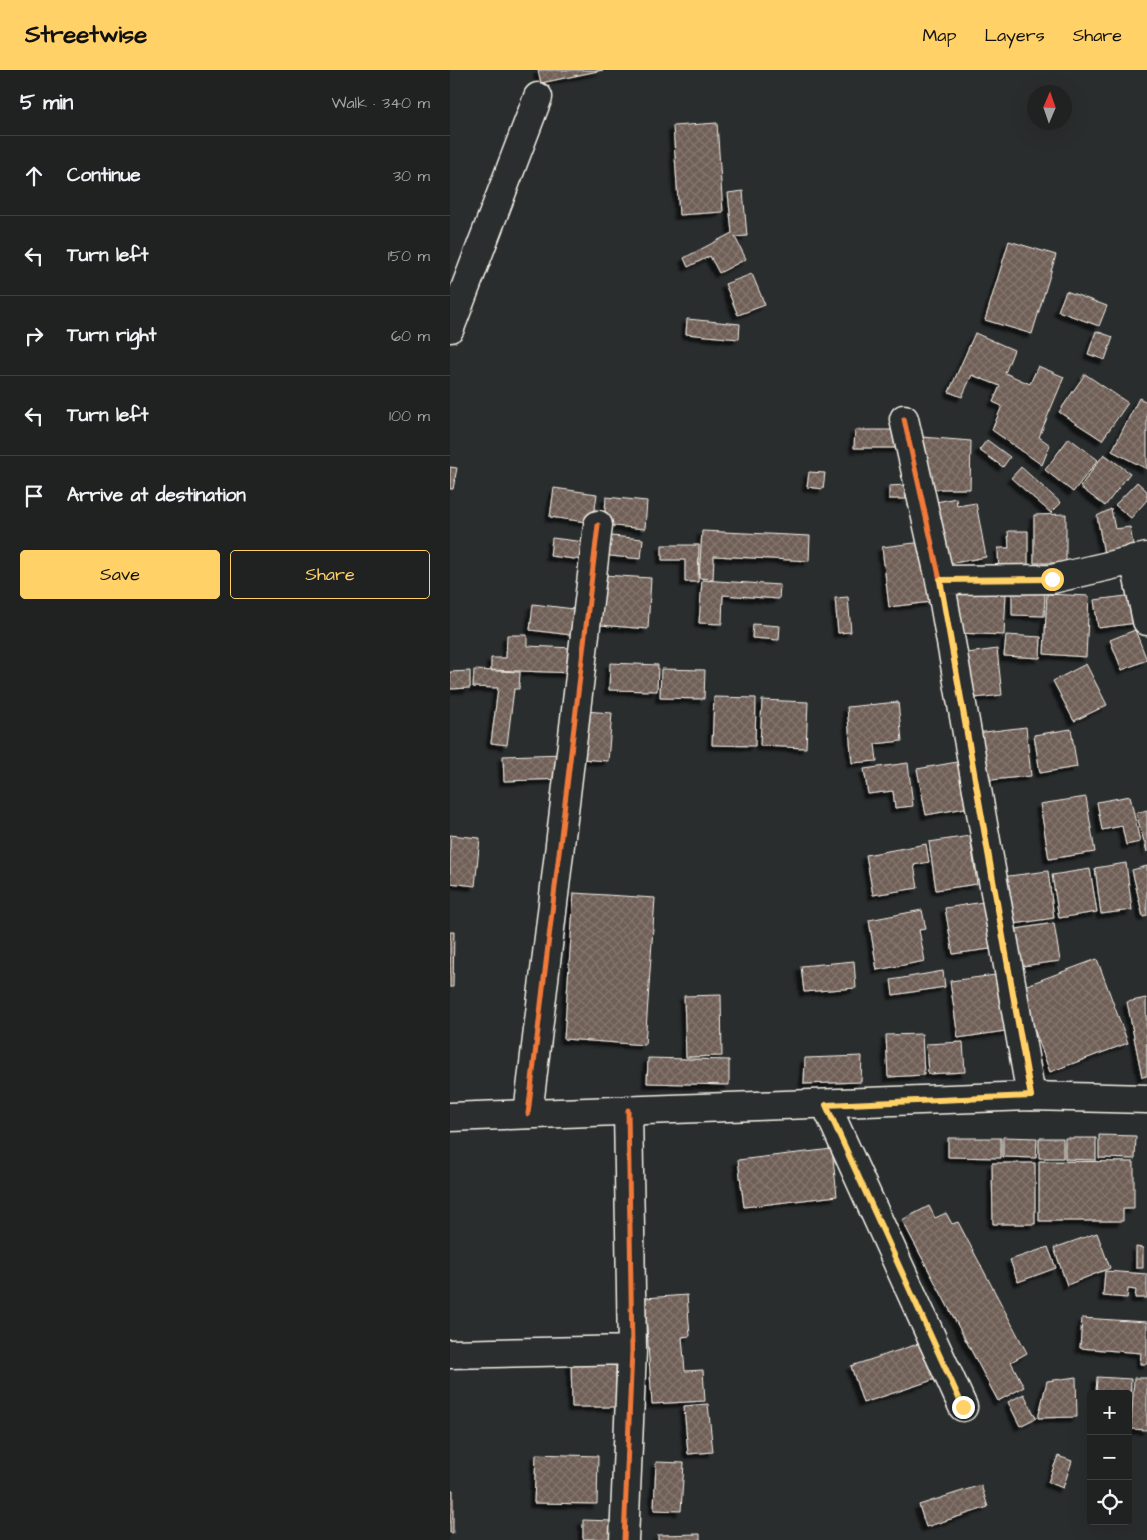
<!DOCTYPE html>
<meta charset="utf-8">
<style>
:root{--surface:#202222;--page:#2d2f2f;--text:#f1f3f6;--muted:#a2a4a5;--line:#3d3f40;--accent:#ffd166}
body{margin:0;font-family:"Architects Daughter",sans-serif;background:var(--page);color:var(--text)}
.controls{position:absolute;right:15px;bottom:15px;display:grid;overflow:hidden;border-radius:5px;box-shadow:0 5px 20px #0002}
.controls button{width:45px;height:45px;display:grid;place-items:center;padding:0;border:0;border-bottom:1px solid var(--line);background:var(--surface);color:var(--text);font:25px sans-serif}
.compass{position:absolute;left:577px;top:15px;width:45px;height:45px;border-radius:50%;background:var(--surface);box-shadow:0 5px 20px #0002;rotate:2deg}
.stop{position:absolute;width:15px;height:15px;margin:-11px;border:4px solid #ffd166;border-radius:50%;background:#fff}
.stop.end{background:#ffd166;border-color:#fff;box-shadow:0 1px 5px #0008}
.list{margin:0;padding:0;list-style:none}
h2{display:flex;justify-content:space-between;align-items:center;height:65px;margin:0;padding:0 20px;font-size:21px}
h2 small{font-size:16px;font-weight:400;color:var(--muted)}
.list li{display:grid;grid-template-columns:32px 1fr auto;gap:15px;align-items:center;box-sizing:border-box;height:80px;padding:0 20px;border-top:1px solid var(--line)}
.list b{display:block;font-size:19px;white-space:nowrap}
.list em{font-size:16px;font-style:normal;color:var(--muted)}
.actions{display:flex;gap:10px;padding:15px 20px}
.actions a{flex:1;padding:11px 0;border:1px solid var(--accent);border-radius:5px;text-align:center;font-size:18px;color:var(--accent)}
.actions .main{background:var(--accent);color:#111}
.icon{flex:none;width:28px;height:28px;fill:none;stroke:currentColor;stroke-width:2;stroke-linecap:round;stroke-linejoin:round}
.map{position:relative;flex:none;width:697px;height:1470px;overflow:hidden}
header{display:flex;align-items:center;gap:30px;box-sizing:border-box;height:70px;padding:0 25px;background:var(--accent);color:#111}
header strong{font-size:24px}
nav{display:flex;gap:28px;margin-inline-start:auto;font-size:18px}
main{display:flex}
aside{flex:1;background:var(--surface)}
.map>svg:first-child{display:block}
.building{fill:url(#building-cross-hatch);stroke:#f4f1e8;filter:url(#shadow)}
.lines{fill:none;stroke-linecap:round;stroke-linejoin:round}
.minor-casing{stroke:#f4f1e8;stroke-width:31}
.major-casing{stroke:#f4f1e8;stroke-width:31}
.minor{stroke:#2a2d2e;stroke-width:28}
.major{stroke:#2a2d2e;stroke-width:28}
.cycleway-casing{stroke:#2a2d2e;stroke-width:8}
.cycleway{stroke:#f17a3a;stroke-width:5}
.route{stroke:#ffd166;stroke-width:6}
</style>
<header>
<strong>Streetwise</strong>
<nav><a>Map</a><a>Layers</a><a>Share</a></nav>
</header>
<main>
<aside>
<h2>5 min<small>Walk · 340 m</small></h2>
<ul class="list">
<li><svg class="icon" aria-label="ahead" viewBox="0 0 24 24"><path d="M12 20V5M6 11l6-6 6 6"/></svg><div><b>Continue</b></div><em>30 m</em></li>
<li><svg class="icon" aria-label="left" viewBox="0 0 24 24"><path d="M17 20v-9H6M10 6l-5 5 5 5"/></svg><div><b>Turn left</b></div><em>150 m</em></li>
<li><svg class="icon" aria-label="right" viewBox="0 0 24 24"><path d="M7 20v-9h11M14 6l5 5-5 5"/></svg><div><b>Turn right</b></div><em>60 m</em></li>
<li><svg class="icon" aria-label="left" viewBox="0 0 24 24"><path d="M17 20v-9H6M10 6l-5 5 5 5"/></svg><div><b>Turn left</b></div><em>100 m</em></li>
<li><svg class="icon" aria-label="arrive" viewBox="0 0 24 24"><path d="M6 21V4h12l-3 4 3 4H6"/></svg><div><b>Arrive at destination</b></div></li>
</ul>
<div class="actions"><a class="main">Save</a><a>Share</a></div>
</aside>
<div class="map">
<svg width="697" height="1470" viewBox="0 0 697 1470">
<defs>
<pattern id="building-cross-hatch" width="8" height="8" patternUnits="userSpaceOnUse" patternTransform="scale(1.25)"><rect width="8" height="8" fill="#6f5f57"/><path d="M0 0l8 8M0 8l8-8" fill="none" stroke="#84766f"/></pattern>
<filter id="shadow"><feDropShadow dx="-4.5" dy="4.5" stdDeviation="1" flood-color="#0009"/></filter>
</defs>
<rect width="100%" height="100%" fill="#2a2d2e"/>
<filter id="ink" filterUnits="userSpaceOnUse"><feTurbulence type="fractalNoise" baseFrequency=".02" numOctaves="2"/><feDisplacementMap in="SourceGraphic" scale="10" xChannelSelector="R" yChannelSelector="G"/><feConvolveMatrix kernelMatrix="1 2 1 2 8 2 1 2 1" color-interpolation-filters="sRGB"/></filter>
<g filter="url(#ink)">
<path class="building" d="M88,0h65l-62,13z
M267,53l6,89 -44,3 -6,-89z
M293,121l4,45 -12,1 11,22 -27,14 -9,-17 -22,11 -4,-9 48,-25 -4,-40z
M559,171l47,14 -24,79 -47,-14z
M302,204l13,31 -27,10 -13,-31z
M616,221l41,15 -8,20 -41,-15z
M237,249l53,5 -1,15 -53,-5z
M646,261l17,6 -8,23 -17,-6z
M525,263l39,17 -9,23 25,11 8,-18 26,11 -25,60 11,8 -8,20 -50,-35 10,-24 -9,-4 7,-16 -28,-11 -10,22 -13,-5z
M635,304l43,29 -26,37 -43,-28z
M689,328l8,4v67l-35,-18z
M405,360h45l-1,18h-45z
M472,367l49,4 -1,48h-44z
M619,368l29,22 -25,32 -28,-22z
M537,370l23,17 -7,10 -24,-17z
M654,384l26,19 -25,33 -25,-19z
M0,397l7,1 -4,21h-3z
M571,397l40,36 -10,10 -40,-35z
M359,402l16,1 -2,16 -16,-2z
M687,412l10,9v9l-16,18 -16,-13z
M455,415l1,14h-17v-13z
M104,418l43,6 -4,29 -43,-6z
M156,427l41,4 -2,28 -41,-4z
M506,428l1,8 19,-3 10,54 -43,8 -12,-62z
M661,439l4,20 15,-2 4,23 -30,4 -7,-38z
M616,444v49h-32v-48z
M252,461l108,5 -1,25 -95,-5 -1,23 -14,-1z
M558,461h20v46l-29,1 -1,-30h11z
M151,465l42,4 -2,20 -41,-4z
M102,468l41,5 -2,18 -41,-5z
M473,472l8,60 -42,5 -7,-60z
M212,475h37l-1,37h-13v-22h-23z
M153,505l48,3 -3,51 -48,-4z
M252,510l78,5 -1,14 -56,-4 -1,29 -23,-1z
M502,520l54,3 -2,42 -47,-2z
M562,522l33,1 -1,23 -32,-1z
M597,524l42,2 -3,61 -42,-3z
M684,525l3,28 -39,5 -4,-28z
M398,527l3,35 -13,1 -3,-35z
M83,534l49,6 -3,26 -49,-6z
M303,554l27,2 -1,14 -27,-2z
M685,560l12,30 -25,10 -12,-30z
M57,565h20v11l48,2 -1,25 -83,-3v-12h15z
M556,565l35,2 -1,21 -36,-2z
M547,579l5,46 -36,4 -6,-45z
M160,593l48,2 -1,26 -48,-1z
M636,594l21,41 -33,16 -21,-40z
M211,599l44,1 -1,29 -44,-1z
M24,600l46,2 -1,17h-5l-7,56 -16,-2 7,-55 -25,-1z
M20,601v17l-20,1v-17z
M264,627l42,1 -1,48 -43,-1z
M312,630l46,2 -2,46 -46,-2z
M448,632l4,39 -27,3 2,17 -25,2 -5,-56z
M134,641l28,2 -4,48 -28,-2z
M576,657l5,49 -50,5 -5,-48z
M621,659l6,38 -37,6 -6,-38z
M114,684l1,25 -61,2 -1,-25z
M513,691l8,46 -45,8 -9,-46z
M458,693l5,43 -18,2 -2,-17 -25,3 -4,-25z
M680,726l10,46 -14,3 -4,-19 -20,4 -5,-28z
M636,727l9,55 -46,7 -9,-55z
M697,740v42l-11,-39z
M0,765l30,3 -5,48 -25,-3z
M520,766l7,48 -41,6 -7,-48z
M476,774l3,18 -15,3 4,23 -45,7 -7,-40z
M676,793l6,47 -31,4 -6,-46z
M697,796v50l-4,1 -11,-47z
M640,799l7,43 -38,6 -7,-43z
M598,801l6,47 -46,7 -7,-48z
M124,823l81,5 -10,147 -81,-6z
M540,831l7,47 -44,6 -8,-46z
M472,840l4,19 -7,1 6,31 -48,9 -8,-50z
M604,853l6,38 -45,6 -5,-37z
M0,862h4l-1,55h-3z
M647,889l31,84 -78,29 -31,-84z
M404,891l2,27 -52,4 -3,-26z
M493,901l2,16 -52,8 -2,-15z
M553,904l9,56 -54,8 -8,-57z
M271,925l1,61 -36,1 -2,-61z
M696,928l1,78 -5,1 -15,-75z
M472,964l2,41 -36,2 -2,-42z
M513,972l2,30 -37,2 -2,-30z
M412,986l-1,26 -57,2 1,-26z
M198,988l81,2v25l-82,-2z
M649,1065l37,1 -1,23 -36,-1z
M553,1067l34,1 -1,20 -33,-1z
M498,1068h53v20l-53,-1z
M589,1068h24v20h-24z
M615,1068h31v22l-31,-1z
M382,1079l5,47 -93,11 -6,-47z
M589,1091l95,1v47h-11v12h-84z
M542,1093h43v61h-42z
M479,1136l6,12 11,-5 6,11 6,-2 69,131 -16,9 13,25 -26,14 -96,-181z
M647,1163l13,35 -43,17 -13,-37z
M598,1177l8,21 -38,14 -8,-22z
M686,1177l7,1v20h-7z
M655,1201l42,3v24h-12l1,-8 -8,-1 -1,9 -24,-2z
M237,1225l3,41 -8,1 3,34 18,-1 2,31 -53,3 -7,-106z
M632,1248l65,4v42h-7l1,-11 -61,-5z
M477,1271l12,37 -76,25 -12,-37z
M121,1288l45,1v48h-44z
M626,1307l1,40 -39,1 9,-37z
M647,1307l34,2 -1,28 -2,-13h-32z
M684,1308h13v52l-16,-1z
M574,1324l12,24 -16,8 -12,-24z
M258,1334l5,48 -25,2 -4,-48z
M86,1384l62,2 -1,48 -63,-1z
M608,1386l14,5 -9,27 -15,-6z
M206,1392l28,1 -3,48 -27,-1z
M531,1415l7,22 -62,20 -7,-22z
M0,1420h3v43h-3z
M133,1450l30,1v18h-30z
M250,1464v6h-42v-5z"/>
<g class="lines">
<defs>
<path id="minor" d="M0,258l88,-231
M454,349l36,161 91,516
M684,489l13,62
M490,510l112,-1 95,-22
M376,1035l137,302
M78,1044l70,-589
M0,1284l182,-4
M174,1470l8,-190 -4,-240"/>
<path id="major" d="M0,1047l581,-21 116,3"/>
</defs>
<use href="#minor" class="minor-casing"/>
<use href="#major" class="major-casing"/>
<use href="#minor" class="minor"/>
<use href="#major" class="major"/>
<defs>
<path id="cycleway" d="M454,349l36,161 91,516
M78,1044l70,-589
M174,1470l8,-190 -4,-240"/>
</defs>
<use href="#cycleway" class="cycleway-casing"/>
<use href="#cycleway" class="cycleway"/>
</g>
</g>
<g class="lines" filter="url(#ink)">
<path class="route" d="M513,1337l-137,-302 205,-9 -91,-516 112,-1"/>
</g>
</svg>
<div class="controls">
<button>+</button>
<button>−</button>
<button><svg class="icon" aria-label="locate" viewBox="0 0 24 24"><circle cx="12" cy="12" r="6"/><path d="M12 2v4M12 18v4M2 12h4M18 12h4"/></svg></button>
</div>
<svg class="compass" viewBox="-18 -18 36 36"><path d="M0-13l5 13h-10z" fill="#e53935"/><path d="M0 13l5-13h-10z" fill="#a2a4a5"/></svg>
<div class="stop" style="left:602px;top:509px"></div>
<div class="stop end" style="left:513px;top:1337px"></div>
</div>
</main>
